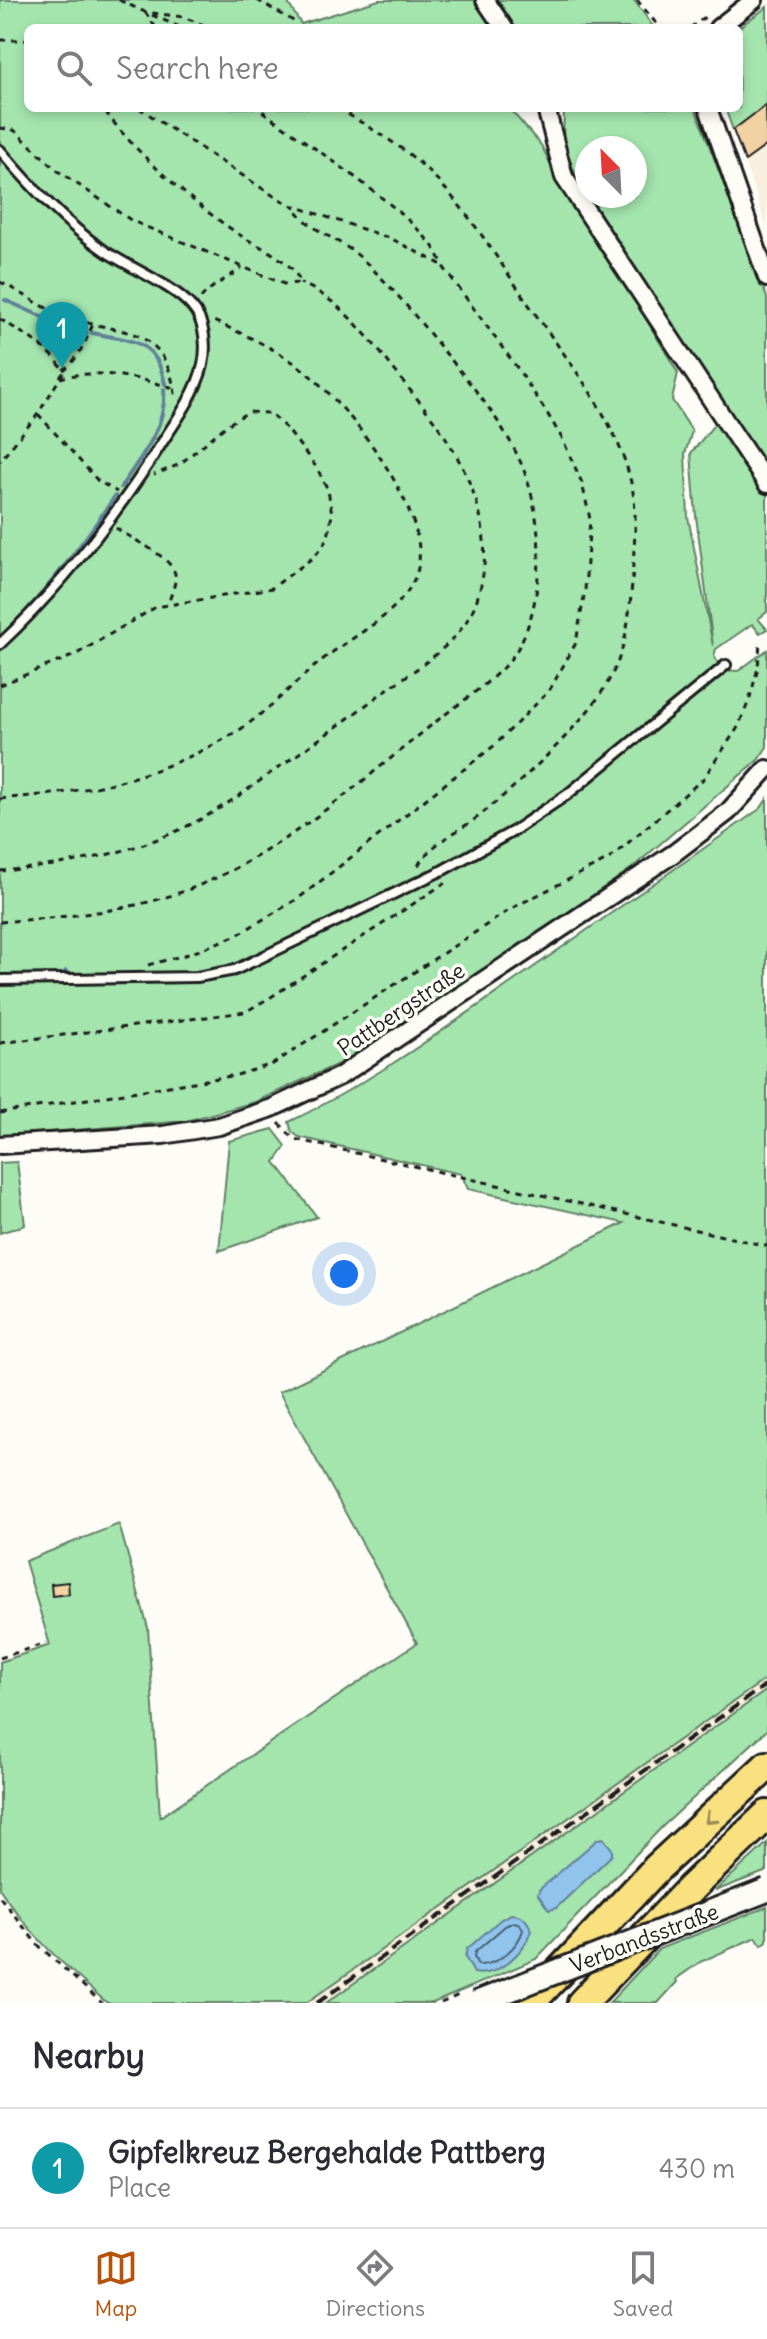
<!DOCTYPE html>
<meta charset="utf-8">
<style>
:root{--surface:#fff;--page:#f7f7f7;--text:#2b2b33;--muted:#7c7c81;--line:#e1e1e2;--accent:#b45309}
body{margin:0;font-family:Delius,sans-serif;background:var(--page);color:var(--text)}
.compass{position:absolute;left:575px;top:136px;width:72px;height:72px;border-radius:50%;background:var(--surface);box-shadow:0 4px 12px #0003;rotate:336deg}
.you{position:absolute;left:344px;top:1274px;width:28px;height:28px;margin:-20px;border:6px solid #fff;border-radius:50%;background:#1a73e8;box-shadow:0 0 0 12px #1a73e833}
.badge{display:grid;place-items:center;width:52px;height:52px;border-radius:50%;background:var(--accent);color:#fff;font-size:26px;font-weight:700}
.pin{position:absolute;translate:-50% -66px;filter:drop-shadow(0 2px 4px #0008)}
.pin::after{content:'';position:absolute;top:42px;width:28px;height:24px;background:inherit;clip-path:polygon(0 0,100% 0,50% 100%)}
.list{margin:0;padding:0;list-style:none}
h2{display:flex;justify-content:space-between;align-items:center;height:104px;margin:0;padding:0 32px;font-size:34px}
h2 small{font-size:26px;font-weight:400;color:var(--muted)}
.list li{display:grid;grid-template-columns:52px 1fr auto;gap:24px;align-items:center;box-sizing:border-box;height:120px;padding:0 32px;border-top:2px solid var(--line)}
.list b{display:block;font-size:30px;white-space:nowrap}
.list p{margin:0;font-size:26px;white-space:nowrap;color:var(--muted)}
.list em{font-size:26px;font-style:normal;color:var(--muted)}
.icon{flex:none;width:44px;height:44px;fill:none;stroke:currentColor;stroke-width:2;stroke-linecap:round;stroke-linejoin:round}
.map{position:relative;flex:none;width:767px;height:2003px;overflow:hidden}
.search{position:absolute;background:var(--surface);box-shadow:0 4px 12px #0003;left:24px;right:24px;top:24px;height:88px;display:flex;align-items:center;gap:20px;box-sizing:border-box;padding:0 28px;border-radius:12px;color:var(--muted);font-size:30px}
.sheet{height:224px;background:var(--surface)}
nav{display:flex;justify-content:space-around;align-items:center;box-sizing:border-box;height:112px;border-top:2px solid var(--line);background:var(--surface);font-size:22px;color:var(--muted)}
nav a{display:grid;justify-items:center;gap:4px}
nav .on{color:var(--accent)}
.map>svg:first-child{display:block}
.built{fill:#f9efde}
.green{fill:#a4e5ae;stroke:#608065;stroke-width:2}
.water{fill:#90c4ed;stroke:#628199;stroke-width:2}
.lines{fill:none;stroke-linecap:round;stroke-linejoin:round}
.shore{stroke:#4a5f70;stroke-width:2}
.stream{stroke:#628199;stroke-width:4}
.building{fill:#f0d2a3;stroke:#1c1c1c;stroke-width:2}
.service-casing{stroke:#1c1c1c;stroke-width:14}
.minor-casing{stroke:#1c1c1c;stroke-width:22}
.motorway-casing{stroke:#1c1c1c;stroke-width:34}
.path{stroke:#1c1c1c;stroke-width:3;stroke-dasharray:6 6;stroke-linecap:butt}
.service{stroke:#fdfcf7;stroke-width:8}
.minor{stroke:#fdfcf7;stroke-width:16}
.motorway{stroke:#fae180;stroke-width:28}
.rail{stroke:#1c1c1c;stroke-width:4;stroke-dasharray:12 6;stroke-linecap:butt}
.secondary-bridge-casing{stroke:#1c1c1c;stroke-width:28;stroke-linecap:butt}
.path-bridge{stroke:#1c1c1c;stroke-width:3;stroke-dasharray:6 6;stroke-linecap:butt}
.secondary-bridge{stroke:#fdfcf7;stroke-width:22}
.oneway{stroke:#968853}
.labels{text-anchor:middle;stroke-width:7;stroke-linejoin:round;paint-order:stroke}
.street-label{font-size:22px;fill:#1c1c1c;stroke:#fdfcf7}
</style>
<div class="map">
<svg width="767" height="2003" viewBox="0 0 767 2003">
<rect width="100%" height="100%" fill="#fdfcf7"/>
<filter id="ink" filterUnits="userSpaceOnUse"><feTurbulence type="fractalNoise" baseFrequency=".0125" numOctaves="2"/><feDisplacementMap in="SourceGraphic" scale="16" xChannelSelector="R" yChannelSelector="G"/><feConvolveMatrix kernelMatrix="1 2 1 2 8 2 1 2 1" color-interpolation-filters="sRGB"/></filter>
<g filter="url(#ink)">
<path class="built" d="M767,105v123l-34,-98z
M767,1678v12l-405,288 -36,25h-20z"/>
<path class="green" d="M0,0h286l15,24 78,-24h101l6,19 7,9h-465v80h481l32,37 30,58 27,35 80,135 -6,27 20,31 -7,23 3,63 25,129 -17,-130 -5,-63 35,-43 -137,-214h46v-48h-48v45l-10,-15 -14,-36 1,-34h131l72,190v314l-9,7 9,10 -7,4 -8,-9 -36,25 -2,7 8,14 16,1 29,-21v97l-9,13 -126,108 -158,110 -125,81 -94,43 -69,19 -186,15z
M498,0h136l20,28h-138z
M767,7v98l-34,25 -8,-22h14l-1,-80z
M767,799v879l-461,325h-199c-40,-35 -79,-69 -107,-114v-227l50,-17 -25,-84 94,-37 29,104 12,189 257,-174 -138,-251 345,-169 -156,-34 -7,-15 -162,-37 -7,-5 -3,-10c83,-40 157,-94 232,-146 80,-56 160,-111 240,-168z
M273,1129l13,17 -11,16 42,55 -98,34 10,-110z
M17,1162l8,63 -25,8v-70z
M767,1690v40l-105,97 -126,132 -103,44h-107z
M767,1843v28l-52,20z
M767,1907v34l-5,4 -6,-8 -56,25 -24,17 1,3 -19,21h-49l50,-54z"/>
<path class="water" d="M603,1838l9,11v6l-56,53 -7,2 -11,-15 1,-5 59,-51z
M511,1914c13,1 16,6 21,17 -9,21 -33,47 -58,42l-9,-16 2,-8 34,-30z"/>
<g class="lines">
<path class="shore" d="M514,1922l6,2 3,6c-5,17 -26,36 -45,35l-4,-8 1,-5 30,-26z"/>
<path class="stream" d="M5,300l58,26 24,7
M92,333c39,8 64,5 73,51
M121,487c20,-31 46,-59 43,-98
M0,638c44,-43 81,-91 115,-142
M422,874l6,-3
M65,972l1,-1"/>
</g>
<path class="building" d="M766,105l1,40 -22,16 -12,-31z
M68,1582l1,12 -17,2 -1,-12z"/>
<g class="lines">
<defs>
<path id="service" d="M0,150c32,37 65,74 105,101 25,17 68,34 87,56 13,14 15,40 11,58 -6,25 -22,49 -36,70 -47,75 -103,149 -167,209
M0,980l197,-3 38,-7 208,-100 69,-38 56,-38 158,-129"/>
<path id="minor" d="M485,0l19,28
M718,28l36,-28
M546,108l18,69 203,307
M708,108l59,170
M0,1145l163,-10 56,-9 53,-18 68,-32 333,-222 55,-42 39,-43"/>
<path id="motorway" d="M530,2003l127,-135 110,-102
M582,2003l110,-116 75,-72"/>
</defs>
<use href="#service" class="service-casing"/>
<use href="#minor" class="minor-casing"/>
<use href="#motorway" class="motorway-casing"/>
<path class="path" d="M119,0l26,12 38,5 29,11
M257,0l40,23
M637,0l23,28
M145,12l11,16
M152,15l30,13
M690,28l19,-14
M0,40h28
M139,108l138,90 17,8 98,33 50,26c-6,-40 -146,-128 -184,-157
M338,108c28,18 60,35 85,58 41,38 70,86 102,133 41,61 99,125 109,200 3,28 -1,57 -2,84 -4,49 -8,79 -37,119 -33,42 -75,81 -116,114 -20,16 -55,30 -63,55
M0,128l14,2 44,41 74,50 152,63 16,-1c-5,-21 -40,-36 -57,-46 -45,-29 -110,-85 -140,-129
M0,282c20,9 39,24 60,32 58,24 105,3 116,86
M201,298c10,-13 28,-19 41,-31
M0,319c18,12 59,33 63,54l-25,41 -38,47
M63,370c15,-9 23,-30 30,-46
M60,378c39,-10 77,0 114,10
M38,414l60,67 19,11
M116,528c15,11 55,28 59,46 2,9 -5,22 -7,31
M0,685l75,-30 81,-48 116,-19 43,-32 13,-18 4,-24 -4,-24 -11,-22 -30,-39 -18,-16 -21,-1 -21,13 -47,39 -26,11
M0,799c26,-3 53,-4 78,-9 51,-8 104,-27 148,-52 39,-21 69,-58 104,-84 30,-22 75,-44 87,-82 18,-59 -74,-174 -120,-207 -26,-19 -56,-32 -86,-45
M0,871c60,-5 121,-15 177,-40 38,-17 69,-40 102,-64 34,-23 66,-46 99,-71 33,-25 79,-48 96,-89 30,-73 -9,-150 -55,-206 -34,-40 -69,-98 -119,-118
M0,922c64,-5 129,-10 190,-33 93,-36 170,-107 248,-169 24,-19 65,-45 80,-72 29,-52 26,-134 2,-187 -17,-38 -46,-73 -72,-105 -28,-34 -55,-69 -88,-99 -20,-18 -53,-27 -66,-51
M148,965l44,-12 45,-18 62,-37 196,-153 54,-54 27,-48 9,-53 5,-71 -8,-36 -19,-43 -16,-27 -29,-44 -76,-104
M0,1043l245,-31 26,-15 174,-114
M0,1113l237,-38 36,-11 241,-157 95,-48 94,-80 34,-50 12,-28 9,-33 2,-26
M279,1123l15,16 473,107
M0,1658l46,-15
M0,1897l37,47 65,59"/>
<use href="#service" class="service"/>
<use href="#minor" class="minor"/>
<use href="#motorway" class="motorway"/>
<path class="rail" d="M317,2003l450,-319"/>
<defs>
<path id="secondary-bridge" d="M476,2003l291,-113"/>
</defs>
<use href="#secondary-bridge" class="secondary-bridge-casing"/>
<path class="path-bridge" d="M441,2003l18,-8"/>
<use href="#secondary-bridge" class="secondary-bridge"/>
</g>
<defs><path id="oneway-chevron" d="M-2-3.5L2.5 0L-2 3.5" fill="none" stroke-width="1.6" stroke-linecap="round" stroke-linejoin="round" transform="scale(2)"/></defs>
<use class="oneway" href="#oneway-chevron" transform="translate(710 1819) rotate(137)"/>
</g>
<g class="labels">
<g class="street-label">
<text transform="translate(401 1009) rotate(-34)" y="8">Pattbergstraße</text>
<text transform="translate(644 1938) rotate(-21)" y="8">Verbandsstraße</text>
</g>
</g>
</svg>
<svg class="compass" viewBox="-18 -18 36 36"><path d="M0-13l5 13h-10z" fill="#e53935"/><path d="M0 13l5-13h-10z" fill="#7c7c81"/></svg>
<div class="you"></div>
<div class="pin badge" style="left:62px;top:368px;background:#0f9aa8">1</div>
<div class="search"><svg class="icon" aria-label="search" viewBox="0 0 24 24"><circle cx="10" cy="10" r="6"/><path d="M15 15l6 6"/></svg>Search here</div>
</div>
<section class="sheet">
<h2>Nearby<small></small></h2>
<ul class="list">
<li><span class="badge" style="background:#0f9aa8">1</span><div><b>Gipfelkreuz Bergehalde Pattberg</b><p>Place</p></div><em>430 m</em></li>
</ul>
</section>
<nav>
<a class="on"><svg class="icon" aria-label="map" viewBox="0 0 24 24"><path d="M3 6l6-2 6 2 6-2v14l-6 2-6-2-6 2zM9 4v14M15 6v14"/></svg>Map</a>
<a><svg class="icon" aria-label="directions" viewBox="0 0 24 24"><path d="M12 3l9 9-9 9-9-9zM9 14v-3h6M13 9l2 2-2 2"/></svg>Directions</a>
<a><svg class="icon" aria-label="saved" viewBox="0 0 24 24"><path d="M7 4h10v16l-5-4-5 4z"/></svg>Saved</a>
</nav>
